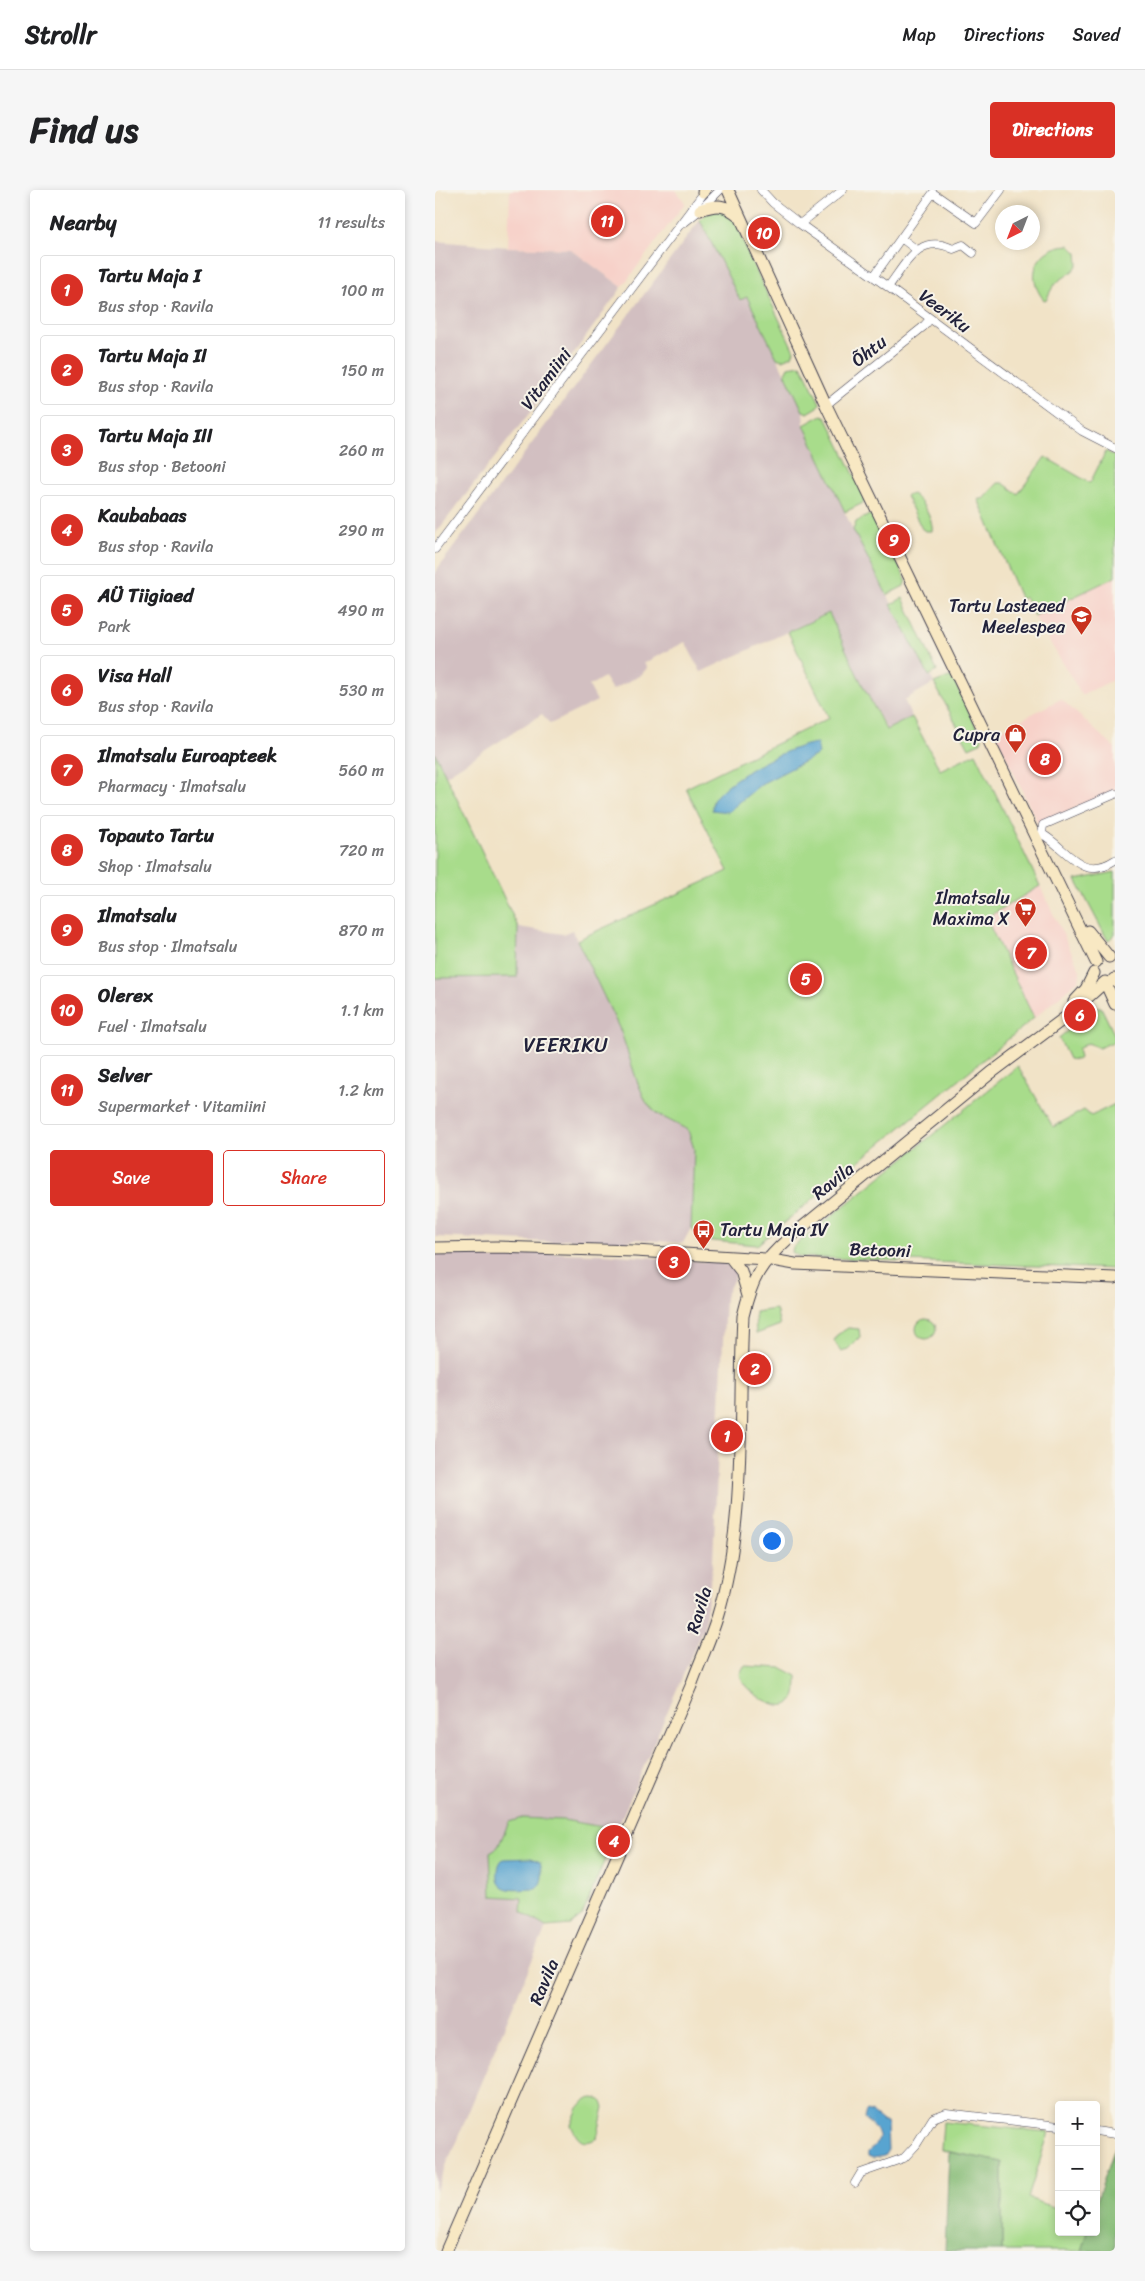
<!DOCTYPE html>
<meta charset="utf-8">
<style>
:root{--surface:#fff;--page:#f6f6f6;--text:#202124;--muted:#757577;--line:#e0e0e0;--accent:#d93025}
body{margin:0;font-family:Sriracha,sans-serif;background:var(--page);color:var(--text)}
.controls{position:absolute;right:15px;bottom:15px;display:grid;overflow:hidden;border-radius:5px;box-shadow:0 2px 8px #0003}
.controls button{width:45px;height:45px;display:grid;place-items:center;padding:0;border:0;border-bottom:1px solid var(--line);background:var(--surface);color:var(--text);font:25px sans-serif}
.compass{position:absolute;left:560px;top:15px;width:45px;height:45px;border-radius:50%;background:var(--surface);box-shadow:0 2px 8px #0003;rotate:222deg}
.you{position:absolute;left:336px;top:1350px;width:18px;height:18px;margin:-12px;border:4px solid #fff;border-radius:50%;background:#1a73e8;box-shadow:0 0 0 8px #1a73e833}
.badge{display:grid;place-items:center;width:32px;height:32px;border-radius:50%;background:var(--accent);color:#fff;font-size:16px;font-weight:700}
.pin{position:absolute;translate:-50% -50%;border:2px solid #fff;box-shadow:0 1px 5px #0006}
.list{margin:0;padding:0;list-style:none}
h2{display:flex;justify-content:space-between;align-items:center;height:65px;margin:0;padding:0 20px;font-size:21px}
h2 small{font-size:16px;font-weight:400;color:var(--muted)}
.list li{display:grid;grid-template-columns:32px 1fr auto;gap:15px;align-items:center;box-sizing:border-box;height:70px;margin:0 10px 10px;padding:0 10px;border:1px solid var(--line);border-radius:5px}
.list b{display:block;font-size:19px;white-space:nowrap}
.list p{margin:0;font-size:16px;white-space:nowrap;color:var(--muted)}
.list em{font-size:16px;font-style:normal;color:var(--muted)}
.actions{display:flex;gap:10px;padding:15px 20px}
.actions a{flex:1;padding:11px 0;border:1px solid var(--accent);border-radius:5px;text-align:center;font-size:18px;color:var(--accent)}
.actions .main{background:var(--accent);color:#fff}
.icon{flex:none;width:28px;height:28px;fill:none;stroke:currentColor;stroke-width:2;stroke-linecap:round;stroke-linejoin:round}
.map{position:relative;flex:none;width:680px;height:2061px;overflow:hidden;border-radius:5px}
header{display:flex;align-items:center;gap:30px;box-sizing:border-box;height:70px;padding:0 25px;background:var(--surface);border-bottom:1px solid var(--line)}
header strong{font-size:24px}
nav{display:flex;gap:28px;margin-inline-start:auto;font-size:18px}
.intro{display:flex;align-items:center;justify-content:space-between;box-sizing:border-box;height:120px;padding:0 30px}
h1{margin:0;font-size:35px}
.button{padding:12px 22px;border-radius:5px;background:var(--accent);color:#fff;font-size:18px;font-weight:700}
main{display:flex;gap:30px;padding:0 30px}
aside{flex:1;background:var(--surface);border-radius:5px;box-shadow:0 2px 8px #0003}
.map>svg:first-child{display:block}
.built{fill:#f7d1c9}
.industrial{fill:#d2bfc1}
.green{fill:#a8dc8b;stroke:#657f63}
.forest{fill:#86bc77;stroke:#546f59}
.water{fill:#58a4d0;stroke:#3d6386}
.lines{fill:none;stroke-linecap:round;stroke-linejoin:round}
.street-casing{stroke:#413f50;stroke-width:9}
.secondary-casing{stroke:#413f50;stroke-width:13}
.street{stroke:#fff;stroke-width:8}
.secondary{stroke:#f8e8c3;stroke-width:11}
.labels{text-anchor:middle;stroke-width:4;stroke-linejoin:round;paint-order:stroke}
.street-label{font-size:18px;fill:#22223b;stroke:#f7f3e8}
.poi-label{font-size:18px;fill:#22223b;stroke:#f7f3e8;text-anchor:end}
.quarter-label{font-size:20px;letter-spacing:1px;fill:#22223b;stroke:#f7f3e8}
</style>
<header>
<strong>Strollr</strong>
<nav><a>Map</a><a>Directions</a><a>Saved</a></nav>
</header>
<div class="intro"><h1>Find us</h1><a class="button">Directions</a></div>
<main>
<aside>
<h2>Nearby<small>11 results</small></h2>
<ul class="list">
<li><span class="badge">1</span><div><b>Tartu Maja I</b><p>Bus stop · Ravila</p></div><em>100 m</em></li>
<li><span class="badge">2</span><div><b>Tartu Maja II</b><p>Bus stop · Ravila</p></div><em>150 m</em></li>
<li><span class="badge">3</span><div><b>Tartu Maja III</b><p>Bus stop · Betooni</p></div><em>260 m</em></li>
<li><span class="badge">4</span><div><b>Kaubabaas</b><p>Bus stop · Ravila</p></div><em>290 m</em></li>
<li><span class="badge">5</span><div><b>AÜ Tiigiaed</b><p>Park</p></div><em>490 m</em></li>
<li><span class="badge">6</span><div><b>Visa Hall</b><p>Bus stop · Ravila</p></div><em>530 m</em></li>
<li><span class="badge">7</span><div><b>Ilmatsalu Euroapteek</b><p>Pharmacy · Ilmatsalu</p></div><em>560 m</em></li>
<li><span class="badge">8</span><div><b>Topauto Tartu</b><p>Shop · Ilmatsalu</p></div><em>720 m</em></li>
<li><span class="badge">9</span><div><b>Ilmatsalu</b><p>Bus stop · Ilmatsalu</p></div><em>870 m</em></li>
<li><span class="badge">10</span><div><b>Olerex</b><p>Fuel · Ilmatsalu</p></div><em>1.1 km</em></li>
<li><span class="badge">11</span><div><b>Selver</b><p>Supermarket · Vitamiini</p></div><em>1.2 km</em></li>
</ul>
<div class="actions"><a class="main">Save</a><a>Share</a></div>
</aside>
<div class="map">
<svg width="680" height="2061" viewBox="0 0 680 2061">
<rect width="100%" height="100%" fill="#f7f3e8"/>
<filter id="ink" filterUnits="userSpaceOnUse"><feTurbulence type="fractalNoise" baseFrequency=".02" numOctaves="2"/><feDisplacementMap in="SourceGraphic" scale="10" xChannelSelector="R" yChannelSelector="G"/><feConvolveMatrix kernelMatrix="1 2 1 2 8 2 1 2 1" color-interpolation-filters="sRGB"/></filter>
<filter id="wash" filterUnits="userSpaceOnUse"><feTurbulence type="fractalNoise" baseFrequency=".0096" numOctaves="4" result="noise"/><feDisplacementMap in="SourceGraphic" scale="20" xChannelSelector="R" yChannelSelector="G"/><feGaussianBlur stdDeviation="1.12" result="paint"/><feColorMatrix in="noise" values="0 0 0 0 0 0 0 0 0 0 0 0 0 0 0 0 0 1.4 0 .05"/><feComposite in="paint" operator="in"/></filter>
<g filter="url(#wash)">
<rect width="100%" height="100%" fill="#f1e3c7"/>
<path class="built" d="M75,0h166l9,13 -63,84 -52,-38 -62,-2z
M680,387v102l-33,16 -48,-79z
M626,509l54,49v43l-77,33 -43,-91z
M605,696l40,84v5l-1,5 -45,38 -49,-100z"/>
<path class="industrial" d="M265,30l40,80 7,-3 56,114 1,14 49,105 81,153 -30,17 8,17 -25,13 -29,-54 -30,-63 -127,59 -16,-30 -41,21 3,5 -6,7 -29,15 -8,-13 -15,9 8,15 -47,23 -8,-10 -97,62 -10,-23v-181z
M0,51l73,6 62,2 52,38 -80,110 -107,137z
M83,737l45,7 9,-4 49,102 16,49 9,21 11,12 31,16 6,19 -3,79 -8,15 -48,-4 -10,3 -61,-3 -11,3 -118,-5v-259l81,-1z
M0,1061l170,3 117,9 12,5 2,6 -11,23 -12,264 -9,65 -87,203 -53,-9 -42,-2 -13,4 -11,25 25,51 -2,14 25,15 -111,265z"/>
<path class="green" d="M292,20l8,6 13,37 46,98 -2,5 -10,4 -5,-2 -30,-61 -7,3 -40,-80c6,-9 17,-10 27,-10z
M634,55l8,8 1,11c-10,17 -22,10 -31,35l-3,1c-20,-24 -7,-54 25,-55z
M366,175l19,38 -2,4 -10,6 -5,-2 -18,-38 3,-6z
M387,225l4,2 39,80 -2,6 -18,9 -41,-87z
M671,261l9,6v120l-81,39 -9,-19 -4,3 -43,-101h5l15,-16h5l15,11 27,-37 45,26z
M477,304c9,5 22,26 20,37h-6l-4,-2 -16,-33z
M434,325h5l32,65 -2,6 -17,9 -34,-65 3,-8z
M468,408l34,73 -8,5 -38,-72z
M394,423l29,63 28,54 26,-13 28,53 36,-17 64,133 -54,32 48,100 -277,227 -56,-5 -10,-12 3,-79 -6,-19 -31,-16 -11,-12 -9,-21 -16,-49 -44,-92 151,-69 -42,-83 143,-70 -41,-86z
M514,487l4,1 29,61 -2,4 -11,5 -35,-65z
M0,563l83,174 -1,50 -82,1z
M680,682v62l-7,7 -32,-61z
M660,817h6l14,29v5l-16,7 -11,-5 -10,6 2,9 -4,2 -7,-1 -10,-21z
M583,876l35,61 31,-17 7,6 24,-12v165l-315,-12 -8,-5 1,-5z
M341,1119l4,16 -24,9 -1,-22z
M481 1139a10 10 0 1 1 20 0a10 10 0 1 1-20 0Z
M413,1138l11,1 1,8 -12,12 -7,2 -7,-10 3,-6z
M309,1476l38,2 15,8c0,9 0,20 -7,27 -10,9 -39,-9 -45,-18 -2,-3 -4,-7 -5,-11z
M87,1628l42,2 49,9 -11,21 5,4 -25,62 -11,9 -25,2 -25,-15 1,-14 -30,-2 -2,-44 8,-5 11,-25z
M159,1908l7,2 3,7 -7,31c-15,9 -20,1 -26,-13l7,-17 8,-9z
M508,1932l106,10 -21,66 31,11v23h28l-6,19h-79v-89l-61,-12z"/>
<path class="forest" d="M680,1957v104h-34l6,-19h9v-29z
M514,1962l53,10v89h-57z"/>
<path class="water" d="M382,553l2,11 -58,30 -33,28 -16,-2c0,-4 0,-8 2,-11 15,-22 77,-54 103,-56z
M96,1668l9,4c3,9 4,20 -4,27 -16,0 -41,6 -38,-16 0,-6 1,-10 5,-14z
M431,1921l7,2 14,11 1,26 -4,6 -11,2 -5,-2v-4c19,-19 11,-17 -4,-34z"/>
</g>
<g filter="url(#ink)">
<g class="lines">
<defs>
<path id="street" d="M326,0l12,13 27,21 88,63 194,144 33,17
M250,32l15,-12 20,-20
M365,34l43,-34
M466,48l16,12
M439,86l59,-83 43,30 25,-33
M453,97c18,-23 31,-55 65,-38l10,-4 10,8
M391,215l97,-78 7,-8
M0,359l271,-359
M607,644l1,-9 72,-31
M600,646l7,-2c25,14 39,48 73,26
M661,1941l19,3
M420,1993l6,-10 43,-15 12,-13 17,-27 13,-5 113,13"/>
<path id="secondary" d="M293,0l98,215 270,557
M268,2l1,-2
M265,20c17,-6 25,-6 39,6
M653,741l21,26
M679,789l1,2
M670,792l10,22
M639,812l12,-13 8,-16
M0,1058l61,-1 139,4 131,8 29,5 320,14
M295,1067l11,14 7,24
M11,2061l245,-565c8,-23 19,-45 26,-68 30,-97 21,-202 26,-302 9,-38 17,-52 46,-78l202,-165 75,-56 39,-35"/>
</defs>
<use href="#street" class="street-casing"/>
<use href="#secondary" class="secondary-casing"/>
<use href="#street" class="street"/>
<use href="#secondary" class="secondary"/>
</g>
</g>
<defs>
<symbol id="school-pin" viewBox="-11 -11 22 30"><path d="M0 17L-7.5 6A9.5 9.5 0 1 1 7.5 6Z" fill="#c8321e" stroke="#f7f3e8"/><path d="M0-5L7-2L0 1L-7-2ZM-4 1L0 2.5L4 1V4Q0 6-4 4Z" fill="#fff"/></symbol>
<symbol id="shop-pin" viewBox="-11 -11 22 30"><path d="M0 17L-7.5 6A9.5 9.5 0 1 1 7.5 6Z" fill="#c8321e" stroke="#f7f3e8"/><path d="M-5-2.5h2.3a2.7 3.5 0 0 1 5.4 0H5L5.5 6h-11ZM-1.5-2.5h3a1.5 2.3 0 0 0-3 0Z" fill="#fff"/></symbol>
<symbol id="supermarket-pin" viewBox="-11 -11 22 30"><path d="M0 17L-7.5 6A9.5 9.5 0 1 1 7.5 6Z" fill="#c8321e" stroke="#f7f3e8"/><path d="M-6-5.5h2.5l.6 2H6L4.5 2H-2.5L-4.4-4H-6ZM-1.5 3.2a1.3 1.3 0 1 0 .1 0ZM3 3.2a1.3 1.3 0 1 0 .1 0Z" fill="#fff"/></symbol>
<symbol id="bus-pin" viewBox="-11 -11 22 30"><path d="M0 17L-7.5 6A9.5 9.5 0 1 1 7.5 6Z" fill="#c8321e" stroke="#f7f3e8"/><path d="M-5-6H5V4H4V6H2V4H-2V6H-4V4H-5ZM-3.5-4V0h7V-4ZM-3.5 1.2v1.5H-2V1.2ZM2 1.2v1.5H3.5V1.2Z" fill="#fff"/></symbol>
</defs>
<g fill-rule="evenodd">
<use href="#school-pin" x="634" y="414" width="25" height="34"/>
<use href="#shop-pin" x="568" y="532" width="25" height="34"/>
<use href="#supermarket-pin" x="578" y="706" width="25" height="34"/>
<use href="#bus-pin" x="256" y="1028" width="25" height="34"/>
</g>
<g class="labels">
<g class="street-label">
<text transform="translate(510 121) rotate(37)" y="6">Veeriku</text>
<text transform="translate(434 161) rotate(-38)" y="6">Õhtu</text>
<text transform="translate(111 189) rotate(-53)" y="6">Vitamiini</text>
<text transform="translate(398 991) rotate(-39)" y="6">Ravila</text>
<text transform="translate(445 1060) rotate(2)" y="6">Betooni</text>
<text transform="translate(264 1420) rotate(-73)" y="6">Ravila</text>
<text transform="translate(109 1792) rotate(-67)" y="6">Ravila</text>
</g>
<g class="poi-label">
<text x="630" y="422">Tartu Lasteaed<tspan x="630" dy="21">Meelespea</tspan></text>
<text x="565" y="551">Cupra</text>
<text x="575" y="714">Ilmatsalu<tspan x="575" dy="21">Maxima X</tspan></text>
<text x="285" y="1046" text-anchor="start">Tartu Maja IV</text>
</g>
<g class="quarter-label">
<text x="131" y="862">VEERIKU</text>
</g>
</g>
</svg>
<div class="controls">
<button>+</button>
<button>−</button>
<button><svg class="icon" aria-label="locate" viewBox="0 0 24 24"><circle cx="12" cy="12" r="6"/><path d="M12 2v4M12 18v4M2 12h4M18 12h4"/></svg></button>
</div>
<svg class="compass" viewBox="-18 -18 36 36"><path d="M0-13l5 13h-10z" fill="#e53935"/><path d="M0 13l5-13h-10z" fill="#757577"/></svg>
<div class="you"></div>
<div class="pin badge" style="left:292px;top:1246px">1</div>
<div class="pin badge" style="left:320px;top:1179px">2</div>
<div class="pin badge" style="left:239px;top:1072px">3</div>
<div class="pin badge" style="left:179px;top:1651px">4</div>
<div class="pin badge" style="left:371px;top:789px">5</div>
<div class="pin badge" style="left:645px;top:825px">6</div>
<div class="pin badge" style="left:596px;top:763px">7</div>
<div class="pin badge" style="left:610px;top:569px">8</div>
<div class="pin badge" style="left:459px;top:350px">9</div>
<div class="pin badge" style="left:329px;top:43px">10</div>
<div class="pin badge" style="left:172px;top:31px">11</div>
</div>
</main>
